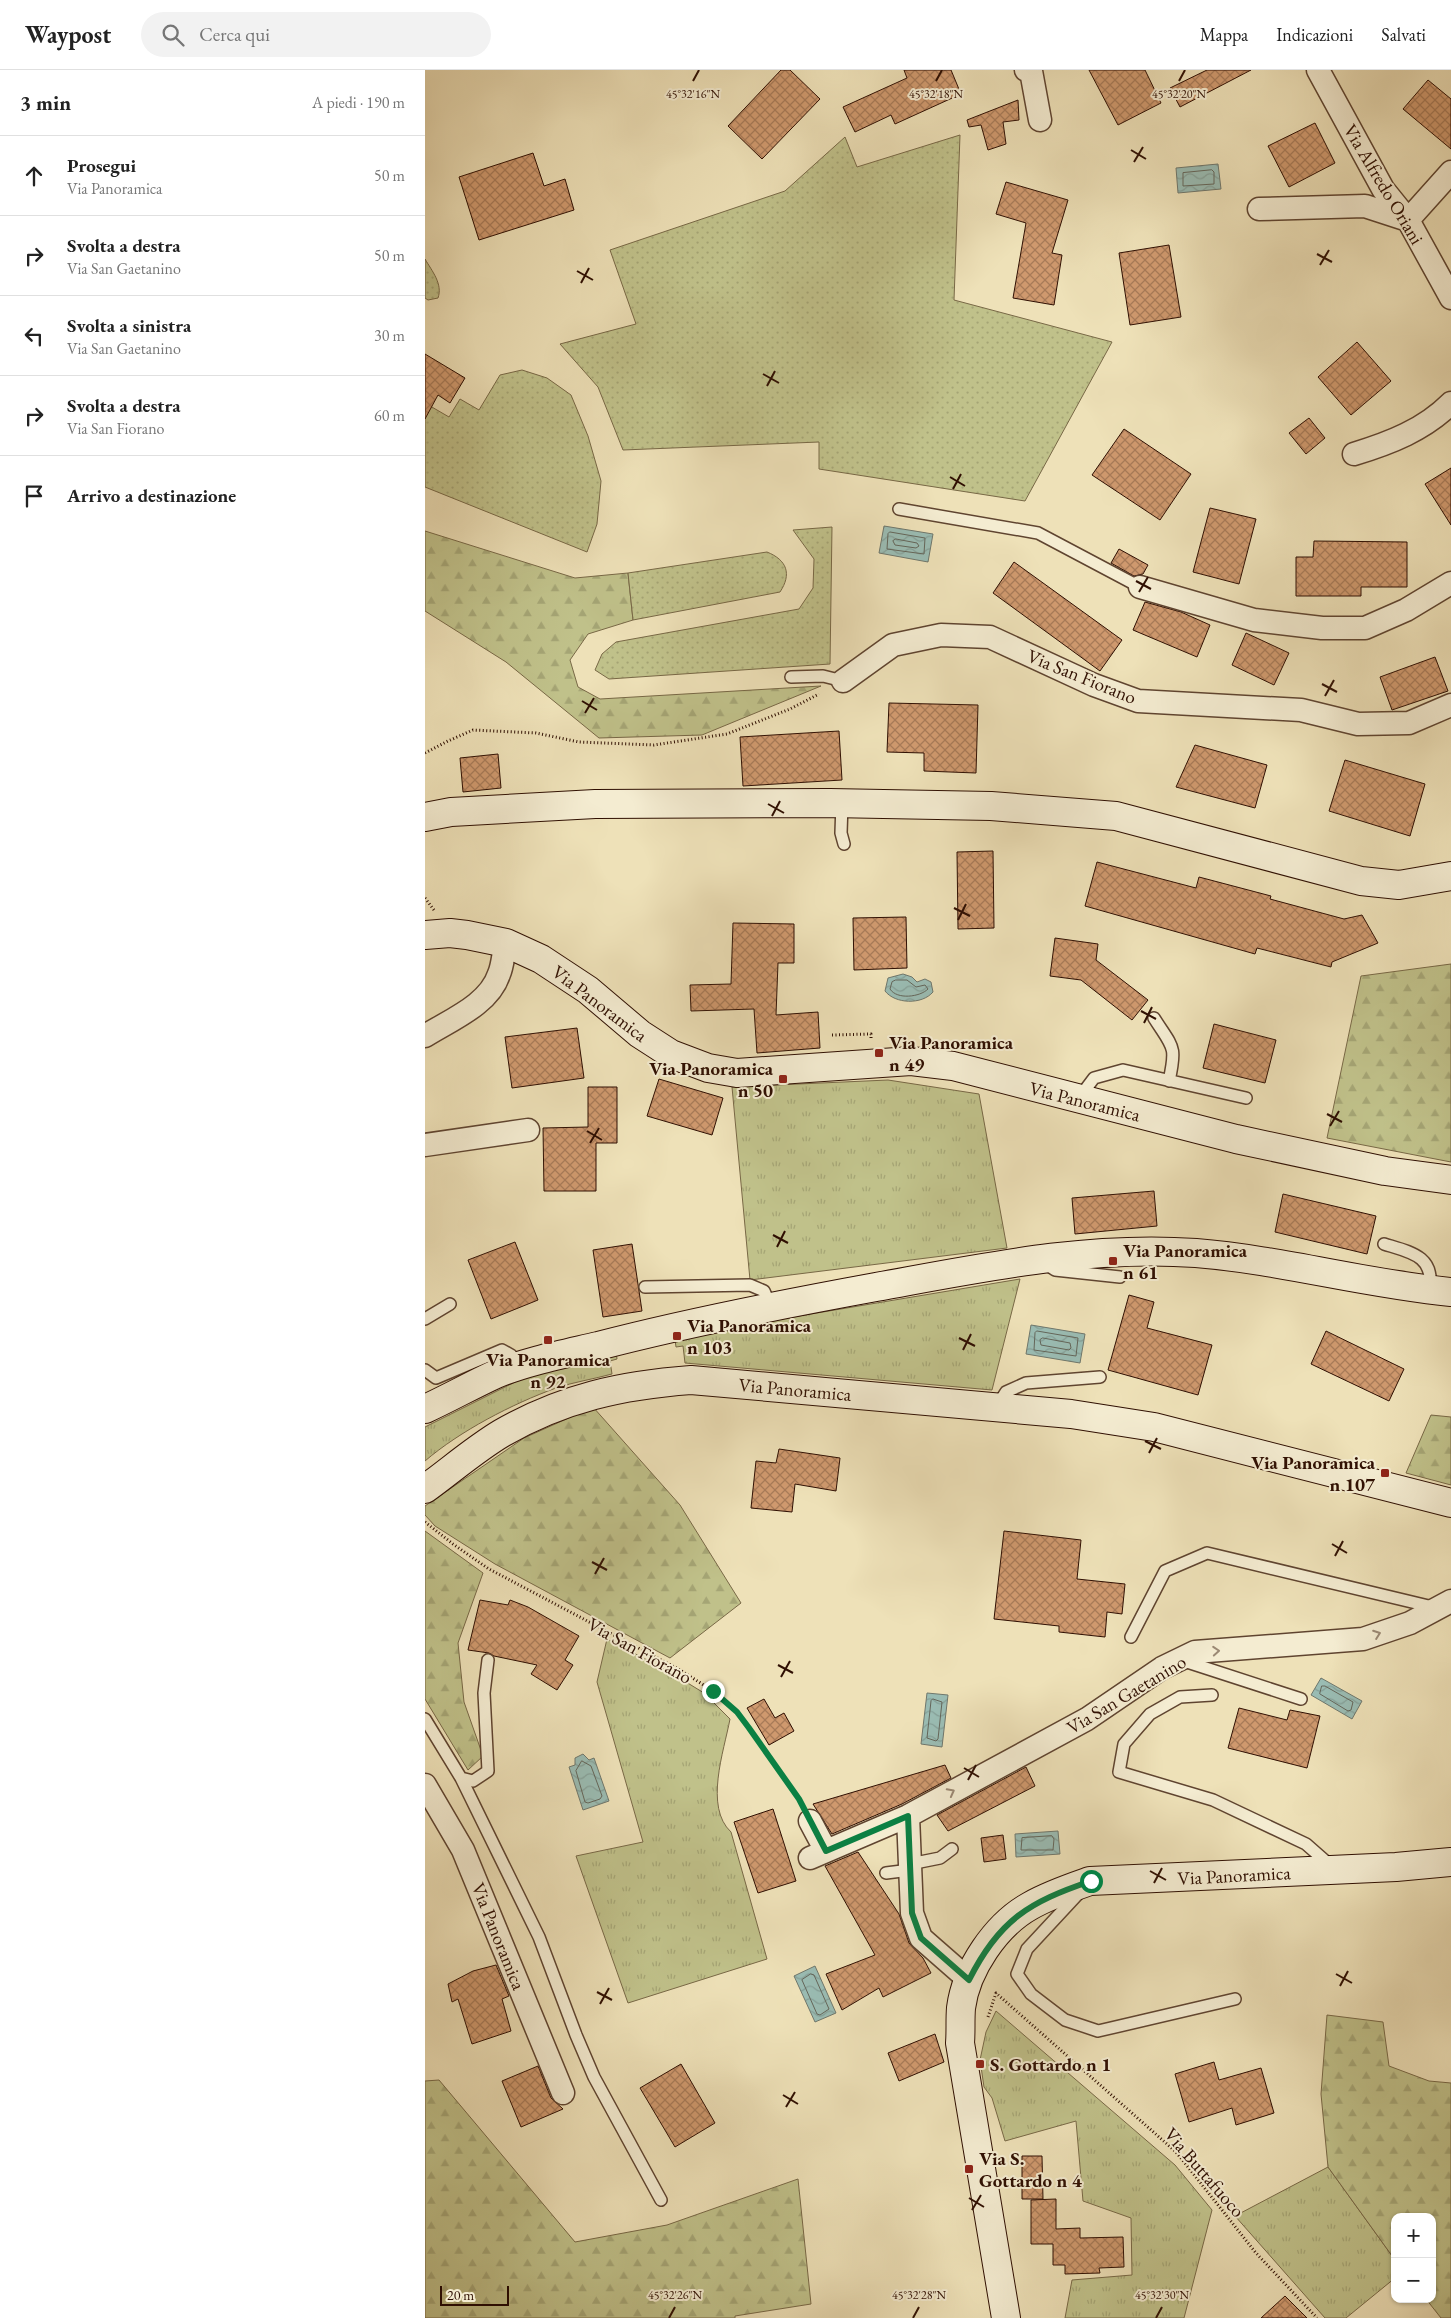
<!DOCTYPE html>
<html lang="it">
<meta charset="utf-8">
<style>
:root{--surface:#fff;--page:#f2f2f2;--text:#222;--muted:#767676;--line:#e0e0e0}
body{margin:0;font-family:"EB Garamond",serif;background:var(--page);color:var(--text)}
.controls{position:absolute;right:15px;bottom:15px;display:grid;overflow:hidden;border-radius:10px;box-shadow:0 1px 4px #0004}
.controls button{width:45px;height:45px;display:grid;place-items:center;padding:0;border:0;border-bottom:1px solid var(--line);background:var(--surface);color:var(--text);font:25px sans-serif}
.scale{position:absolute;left:15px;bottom:12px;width:69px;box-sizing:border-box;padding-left:5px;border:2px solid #2f0f02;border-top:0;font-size:14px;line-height:18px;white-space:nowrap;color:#2f0f02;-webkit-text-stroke:4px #f4ecd1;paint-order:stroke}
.stop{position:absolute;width:15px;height:15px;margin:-11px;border:4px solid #0b8043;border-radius:50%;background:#fff}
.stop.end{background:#0b8043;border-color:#fff;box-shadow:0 1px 5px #0008}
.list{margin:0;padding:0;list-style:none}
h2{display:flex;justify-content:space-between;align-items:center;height:65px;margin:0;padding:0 20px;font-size:21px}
h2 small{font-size:16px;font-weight:400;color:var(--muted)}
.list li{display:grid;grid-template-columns:32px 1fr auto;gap:15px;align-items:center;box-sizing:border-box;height:80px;padding:0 20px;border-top:1px solid var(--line)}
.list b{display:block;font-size:19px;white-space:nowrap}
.list p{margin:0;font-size:16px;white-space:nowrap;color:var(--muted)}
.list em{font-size:16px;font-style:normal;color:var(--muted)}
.icon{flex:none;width:28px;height:28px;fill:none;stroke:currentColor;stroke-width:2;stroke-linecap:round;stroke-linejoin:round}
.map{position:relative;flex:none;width:1026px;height:2248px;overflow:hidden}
header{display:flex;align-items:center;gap:30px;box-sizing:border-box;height:70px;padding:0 25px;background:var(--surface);border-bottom:1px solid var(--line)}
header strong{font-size:24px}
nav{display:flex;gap:28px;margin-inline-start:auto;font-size:18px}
.search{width:350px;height:45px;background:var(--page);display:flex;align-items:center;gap:12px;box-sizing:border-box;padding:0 18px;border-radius:28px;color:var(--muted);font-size:19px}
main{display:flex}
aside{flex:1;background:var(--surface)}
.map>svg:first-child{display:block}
.grass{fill:url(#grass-tufts);stroke:#786846}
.forest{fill:url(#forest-firs);stroke:#786846}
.park{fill:url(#park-dots);stroke:#786846}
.water{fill:url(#water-waves);stroke:#6f776c}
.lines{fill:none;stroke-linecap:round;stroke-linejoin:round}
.shore{stroke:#64665a;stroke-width:1}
.building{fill:url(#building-cross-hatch);stroke:#2f0f02}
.lane-casing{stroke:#5f4430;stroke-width:14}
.street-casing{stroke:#5f4430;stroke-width:25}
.secondary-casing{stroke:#2f0f02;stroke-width:30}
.path{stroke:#2f0f02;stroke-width:3;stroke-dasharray:1 2.5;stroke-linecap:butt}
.lane{stroke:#f4ecd1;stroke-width:11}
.street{stroke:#f4ecd1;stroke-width:22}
.secondary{stroke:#f4ecd1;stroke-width:28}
.oneway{stroke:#9b8974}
.route{stroke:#0b8043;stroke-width:6}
.ticks{fill:none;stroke:#2f0f02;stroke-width:2}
.poi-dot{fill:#8f2418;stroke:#f4ecd1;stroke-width:2}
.labels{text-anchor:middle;stroke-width:4;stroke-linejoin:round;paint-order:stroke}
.street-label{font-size:19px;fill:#2f0f02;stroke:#f4ecd1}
.poi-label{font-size:19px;font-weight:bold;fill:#2f0f02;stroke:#f4ecd1;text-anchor:start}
.ticks-label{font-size:12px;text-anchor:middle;fill:#2f0f02;stroke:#f4ecd1;stroke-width:4;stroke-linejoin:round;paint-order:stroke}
</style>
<header>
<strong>Waypost</strong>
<div class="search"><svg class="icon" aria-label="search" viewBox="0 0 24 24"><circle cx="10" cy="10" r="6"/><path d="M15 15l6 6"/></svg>Cerca qui</div>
<nav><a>Mappa</a><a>Indicazioni</a><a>Salvati</a></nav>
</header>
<main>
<aside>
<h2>3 min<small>A piedi · 190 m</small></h2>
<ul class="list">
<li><svg class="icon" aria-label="ahead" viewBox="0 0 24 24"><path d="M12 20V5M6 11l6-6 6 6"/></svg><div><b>Prosegui</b><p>Via Panoramica</p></div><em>50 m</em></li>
<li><svg class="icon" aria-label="right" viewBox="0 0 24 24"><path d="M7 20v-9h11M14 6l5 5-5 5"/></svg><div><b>Svolta a destra</b><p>Via San Gaetanino</p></div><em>50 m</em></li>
<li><svg class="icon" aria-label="left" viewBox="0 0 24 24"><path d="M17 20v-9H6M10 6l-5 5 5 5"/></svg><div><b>Svolta a sinistra</b><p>Via San Gaetanino</p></div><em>30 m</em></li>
<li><svg class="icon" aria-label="right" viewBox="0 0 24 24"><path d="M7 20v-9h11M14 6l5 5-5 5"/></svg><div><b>Svolta a destra</b><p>Via San Fiorano</p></div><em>60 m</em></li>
<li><svg class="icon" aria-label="arrive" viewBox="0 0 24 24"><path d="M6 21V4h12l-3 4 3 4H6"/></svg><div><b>Arrivo a destinazione</b></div></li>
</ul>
</aside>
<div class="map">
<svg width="1026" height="2248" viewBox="0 0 1026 2248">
<defs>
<pattern id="grass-tufts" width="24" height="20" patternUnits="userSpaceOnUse" patternTransform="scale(1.25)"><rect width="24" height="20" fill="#c0c18a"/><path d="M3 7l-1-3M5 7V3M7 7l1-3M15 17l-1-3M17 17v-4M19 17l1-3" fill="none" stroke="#a5a575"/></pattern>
<pattern id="forest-firs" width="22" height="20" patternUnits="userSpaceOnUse" patternTransform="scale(1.25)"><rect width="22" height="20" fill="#c0c18a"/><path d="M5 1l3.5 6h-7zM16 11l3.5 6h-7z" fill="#a5a575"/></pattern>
<pattern id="park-dots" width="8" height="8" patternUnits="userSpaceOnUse" patternTransform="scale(1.25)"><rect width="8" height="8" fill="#c0c18a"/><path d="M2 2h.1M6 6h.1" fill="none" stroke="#a5a575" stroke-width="1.8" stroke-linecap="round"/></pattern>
<pattern id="water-waves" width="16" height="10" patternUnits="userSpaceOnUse" patternTransform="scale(1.25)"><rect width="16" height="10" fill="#9abcb3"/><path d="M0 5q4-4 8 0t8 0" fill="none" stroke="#85a098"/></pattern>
<pattern id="building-cross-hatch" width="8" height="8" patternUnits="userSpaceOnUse" patternTransform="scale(1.25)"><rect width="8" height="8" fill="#cf996e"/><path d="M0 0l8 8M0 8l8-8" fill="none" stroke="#a87b58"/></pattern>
</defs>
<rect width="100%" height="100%" fill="#eee1b8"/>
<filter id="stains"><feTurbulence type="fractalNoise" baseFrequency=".004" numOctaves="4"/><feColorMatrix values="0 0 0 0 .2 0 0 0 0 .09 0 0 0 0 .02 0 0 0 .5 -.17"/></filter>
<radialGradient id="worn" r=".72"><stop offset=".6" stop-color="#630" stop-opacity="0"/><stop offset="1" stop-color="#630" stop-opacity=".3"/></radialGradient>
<path class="grass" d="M463,1010l91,14 28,154 -257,32 -18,-193z
M595,1209l-28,111 -307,-27 -2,-17 -7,1 -1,-7 106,-21z
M191,1281l1,8 -7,2 2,13c-18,5 -38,8 -56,14 -44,16 -96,43 -131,73v-34l100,-50z
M182,1569l61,32 36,22 26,26c-6,32 -26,88 1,113l36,127 -139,44 -52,-147 67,-14 -46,-160z
M571,1941l179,154 37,45 -28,108h-119l7,-38 60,-5 -1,-57 -48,-17 -7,-80 -71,20 -13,-43 -8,-11 -4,-27 6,-28z
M903,2097l67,93v18l-49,40h-21l-90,-102z"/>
<path class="forest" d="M0,461l150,47 53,-5 5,47 -45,14 -18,26 8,27 22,12 221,-13 -119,49 -103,3 -93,-76 -81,-51z
M1026,894v198l-124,-24 34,-162z
M168,1337l87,98 61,98 -71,55 -175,-94 -60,-38 -10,-11v-9l99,-68z
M1006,1345l20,2v68l-45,-12z
M0,1461l58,42 -25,70 6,59 19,54 -15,14 -43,-71z
M902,1945l56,7 6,44 40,15 22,2v235h-10l-15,-19h6v-82h-37v43l-67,-93 -7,-73z
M14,2010l136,162 92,-17 131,-46 13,125 -76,12v2h-310v-237z"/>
<path class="park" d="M535,65l-6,165 158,42 -87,159 -206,-32v-27l-196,8 -25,-63 -38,-43 76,-20 -26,-74 175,-59 60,-54 12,30z
M0,189c7,12 18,25 13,39l-10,2 -3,-2z
M97,300l25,8 24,17 17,41 13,45 -4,43 -10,28 -162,-65v-84l24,14 11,-18 19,11 21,-35z
M407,457l-2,137 -221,15 -14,-9 7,-16 14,-12 183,-33 14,-21 1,-29 -21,-29z
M342,482c20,8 25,22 13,40l-147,28 -5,-47z"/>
<path class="water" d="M793,94l3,25 -43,4 -2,-25z
M459,456l49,8 -5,28 -49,-9z
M478,904l9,3 5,5 8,-3 6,3 2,10c-11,13 -38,12 -48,-1l3,-13z
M606,1255l54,9 -5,29 -54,-9z
M896,1608l41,23 -10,18 -41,-24z
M502,1623l21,2 -6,52 -21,-3z
M158,1684l6,6 5,-2 15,43 -26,9 -14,-43 6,-2v-7z
M633,1761l2,23 -44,3 -1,-23z
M390,1896l21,47 -21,9 -21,-46z"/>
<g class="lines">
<path class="shore" d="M787,100l2,2v12l-31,2v-13z
M465,462l35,6 -1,16 -37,-5 1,-15z
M471,469l21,4 2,3 -3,2 -21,-3 -2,-4z
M471,910h11l9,7 9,-2 3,4c-8,8 -31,11 -38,0l2,-7z
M612,1261l41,7 -2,18 -42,-6 1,-17z
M618,1268l27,5 1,5 -2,2 -28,-5 -1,-5z
M897,1616h3l28,16 -2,8 -3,1 -28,-17z
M508,1629l9,3 -4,37 -2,2 -9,-3 4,-37z
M157,1691l9,5 11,30 -2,3 -12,4 -3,-1 -9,-31z
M627,1766l2,3 -1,11h-32l1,-12z
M386,1904l3,1 15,34 -9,6 -3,-1 -15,-34z"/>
</g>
<path class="building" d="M356,0h9l30,29 -58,60 -34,-33z
M479,0h47l10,24 -66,30 -4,-9 -36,17 -12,-25 64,-29z
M664,0h56l16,33 -43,22z
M782,0h44l-71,37 -10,-19z
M1003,10l23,19v50l-48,-40z
M593,30l1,20 -16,2 3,22 -18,6 -7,-25 -12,2 -2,-7z
M890,53l20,40 -46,24 -21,-41z
M108,83l11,33 21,-7 9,31 -95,30 -20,-63z
M581,112l62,18 -16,53 10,2 -8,50 -41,-7 13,-75 -30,-9z
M744,175l12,72 -51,8 -11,-72z
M932,272l34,39 -40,34 -33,-38z
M0,284l40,24 -15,25 -12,-8 -13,24z
M884,348l16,20 -19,16 -17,-21z
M699,359l67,45 -31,46 -68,-45z
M1026,398v57l-26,-41z
M785,438l46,11 -17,65 -46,-12z
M889,471l93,1v45h-46v9h-65v-39h17z
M694,479l29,16 -5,9 -9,2 -23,-13z
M589,492l108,78 -22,31 -107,-78z
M720,532l36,10 29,13 -13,32 -64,-27z
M821,563l43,20 -15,32 -42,-20z
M1010,587l13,34 -56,19 -12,-33z
M464,633l89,2 -2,68 -52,-2v-18l-37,-1z
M414,661l3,49 -99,6 -3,-49z
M770,675l72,20 -12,43 -79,-21z
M73,684l3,34 -38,4 -3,-34z
M920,690l80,24 -15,52 -81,-25z
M568,781l1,77 -36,1 -1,-77z
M672,792l99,26 3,-11 72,19 -1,3 74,20 18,-4 16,28 -46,19 -1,5 -74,-19 -2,6 -170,-48z
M481,847l1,51 -53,2 -1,-52z
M308,853l61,1v39h-16l-2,52 42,-3 2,36 -63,5 -3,-44 -63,2 -1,-26 41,-1z
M630,868l43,6 -2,16 52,40 -16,20 -51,-40 -31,-4z
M789,954l62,16 -11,43 -62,-15z
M152,958l7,50 -72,10 -7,-51z
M234,1009l64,19 -11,37 -65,-19z
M163,1017h29v56h-21v48h-52l-1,-63 45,-1z
M729,1121l3,35 -82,8 -3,-36z
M858,1124l93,22 -9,38 -92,-22z
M90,1172l23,58 -47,19 -23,-59z
M207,1174l10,67 -39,6 -10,-67z
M704,1225l25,7 -7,26 65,17 -14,50 -90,-25z
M901,1261l78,38 -15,32 -78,-37z
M354,1379l61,9 -4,33 -41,-7 -3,28 -41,-4 5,-47 20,2z
M579,1461l77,9 -4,39 48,5 -3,30 -15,-2 -2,25 -46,-5v-6l-65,-7z
M55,1530l28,5 2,-5 18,7 51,29 -14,24 8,5 -16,25 -26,-16 6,-9 -43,-9 -5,-3 -21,-3z
M339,1629l11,19 9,-5 10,18 -25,14 -22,-37z
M814,1638l48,12 3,-10 30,6 -13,52 -79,-20z
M520,1695l6,13 -49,26 -70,30 -19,-30z
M601,1697l9,19 -87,45 -11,-16z
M348,1739l23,72 -38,12 -24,-71z
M578,1765l3,24 -22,3 -3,-24z
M433,1782l41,62 10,29 14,15 8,15 -48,24 -4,-9 -37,22 -16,-36 49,-19 -50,-89z
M71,1895l13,31 -7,3 9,32 -39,13 -14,-45 -6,3 -4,-18 25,-13z
M510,1964l9,28 -45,19 -11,-28z
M789,1992l5,18 42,-12 13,45 -38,12 -4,-17 -43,14 -14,-48z
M256,1994l34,59 -40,24 -35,-59z
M113,1996l13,32 12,11 -42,18 -19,-46z
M597,2086h20l1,43h-21z
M631,2129v30l24,-1v10l43,-1 1,30 -25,1 1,5 -35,1v-9h-12v-21h-22v-44z
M860,2226l22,22h-46z"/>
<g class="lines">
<defs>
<path id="lane" d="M474,439l139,24 102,54
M366,607l32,-1 20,5
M417,733l-1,30 3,11
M729,948c19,30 23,27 15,63
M654,1028l15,-20 29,-8 123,28
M959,1174c26,8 52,12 45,46
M621,1194l9,6 65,7
M220,1217l105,-2 14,6 7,16
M0,1249l25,-15
M0,1300l11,8 66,-28 9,5 8,10
M572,1336l9,-14 20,-9 74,-6
M706,1567l34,-66 42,-18 230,55
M756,1590l120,39
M787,1625l-32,2 -30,17 -26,30 -5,28 94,28 93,44 25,22
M0,1649l36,59 78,159 37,98 18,42 67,123
M36,1708l12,3 15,-10 -4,-78 4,-33
M485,1794l30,-6 12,-9
M461,1803l24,-3
M654,1823l-52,56 -10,25 14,20 34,26 33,11 137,-32"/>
<path id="street" d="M601,0l5,1 9,49
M893,0l65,119 25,31 43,78
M834,139l106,-3 43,14 43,-48
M929,384c36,-11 70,-24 97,-51
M715,517l114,33 68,8h43l41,-18 45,-27
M418,611l50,-36 48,-10 49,2 104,48 44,16 163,9 57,14 51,-1 42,-18
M0,966c25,-16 64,-31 74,-62 4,-9 4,-21 7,-31
M0,1075l103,-15
M0,1715l38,65 100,243
M483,1746l4,97 9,25 48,42
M385,1751l16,30
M385,1788l98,-42 179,-97 75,-51 33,-16 168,-13 47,-16 41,-22"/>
<path id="secondary" d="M0,747l26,-5 144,-8 235,-1 161,3 125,10 245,65 38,4 52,-9
M0,865l25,-2 17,2 39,8 35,16 47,31 52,44 31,20 37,14 29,5 174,-12 42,5 283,73 149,32 66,9
M0,1339c24,-11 47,-24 71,-35 32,-13 68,-20 102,-28 92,-24 185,-42 278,-59 105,-19 212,-42 320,-34 86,7 169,31 255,39
M0,1419c25,-18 50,-40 77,-56 61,-35 120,-48 189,-53l380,34 83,13 297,76
M581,2248l-46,-275c1,-11 0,-23 1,-35 5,-39 35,-83 69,-102 19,-11 40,-18 60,-25l306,-14 55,-5"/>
</defs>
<use href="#lane" class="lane-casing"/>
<use href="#street" class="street-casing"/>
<use href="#secondary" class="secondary-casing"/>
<path class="path" d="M0,683l23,-12 25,-11 63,3 43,9 75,3 73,-11 63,-25 29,-15
M0,828l9,12
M407,965l39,-1v6
M0,1452l28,22 36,25 191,101 33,21 24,21 64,90
M563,1947l8,-24 180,159 80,101 61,65"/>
<use href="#lane" class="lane"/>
<use href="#street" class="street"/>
<use href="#secondary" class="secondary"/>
</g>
<defs><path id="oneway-chevron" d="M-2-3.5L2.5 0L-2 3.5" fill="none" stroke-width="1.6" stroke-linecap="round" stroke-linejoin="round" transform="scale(1.25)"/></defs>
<g class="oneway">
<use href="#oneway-chevron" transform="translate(952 1564) rotate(-20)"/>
<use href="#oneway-chevron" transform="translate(791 1581) rotate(-4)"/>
<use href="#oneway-chevron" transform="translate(526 1722) rotate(-28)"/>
</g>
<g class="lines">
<path class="route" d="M288,1621l24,21 12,16 50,71 27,52 82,-35 4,97 9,25 48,42c30,-60 60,-78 122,-99"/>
</g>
<path class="ticks" d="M268,11l6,-11M511,11l6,-11M754,11l6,-11M706,80l15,9M709,92l9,-15M892,184l15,8M895,195l9,-15M152,201l16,9M156,213l8,-15M338,304l16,9M342,316l8,-15M525,407l15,9M528,419l8,-15M711,511l15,8M714,522l9,-15M897,614l15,8M900,626l9,-16M157,631l15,9M160,643l9,-15M343,734l16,9M347,746l8,-15M529,838l16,8M533,850l8,-16M716,941l15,8M719,953l8,-16M902,1044l15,8M905,1056l9,-15M162,1061l15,9M165,1073l9,-15M348,1165l15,8M352,1177l8,-16M534,1268l16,8M538,1280l8,-16M720,1371l16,8M724,1383l8,-15M907,1474l15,9M910,1486l8,-15M167,1492l15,8M170,1504l9,-16M353,1595l15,8M356,1607l9,-16M539,1698l15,9M543,1710l8,-15M725,1801l16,9M729,1813l8,-15M911,1904l16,9M915,1916l8,-15M172,1922l15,8M175,1934l9,-16M358,2025l15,9M361,2037l9,-15M544,2128l15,9M547,2140l9,-15M244,2248l6,-11M488,2248l6,-11M731,2248l6,-11"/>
<g class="poi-dot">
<rect x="449" y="978" width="10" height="10" rx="2.5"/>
<rect x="353" y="1004" width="10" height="10" rx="2.5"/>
<rect x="683" y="1186" width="10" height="10" rx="2.5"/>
<rect x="247" y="1261" width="10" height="10" rx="2.5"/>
<rect x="118" y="1265" width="10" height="10" rx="2.5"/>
<rect x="955" y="1398" width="10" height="10" rx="2.5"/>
<rect x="550" y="1989" width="10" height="10" rx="2.5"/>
<rect x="539" y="2094" width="10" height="10" rx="2.5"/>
</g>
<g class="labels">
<g class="street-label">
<text transform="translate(959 114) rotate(59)" y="7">Via Alfredo Oriani</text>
<text transform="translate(657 606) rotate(22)" y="7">Via San Fiorano</text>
<text transform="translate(175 933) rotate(37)" y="7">Via Panoramica</text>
<text transform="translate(660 1031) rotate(14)" y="7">Via Panoramica</text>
<text transform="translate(370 1319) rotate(5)" y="7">Via Panoramica</text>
<text transform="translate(215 1580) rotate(29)" y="7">Via San Fiorano</text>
<text transform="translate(701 1624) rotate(-31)" y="7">Via San Gaetanino</text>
<text transform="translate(809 1805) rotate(-3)" y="7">Via Panoramica</text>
<text transform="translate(74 1866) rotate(68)" y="7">Via Panoramica</text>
<text transform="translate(780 2102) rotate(49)" y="7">Via Buttafuoco</text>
</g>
<g class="poi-label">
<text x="464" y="979">Via Panoramica<tspan x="464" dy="22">n 49</tspan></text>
<text x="348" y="1005" text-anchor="end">Via Panoramica<tspan x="348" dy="22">n 50</tspan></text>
<text x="698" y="1187">Via Panoramica<tspan x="698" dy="22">n 61</tspan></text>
<text x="262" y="1262">Via Panoramica<tspan x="262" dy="22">n 103</tspan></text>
<text x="123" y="1296" text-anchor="middle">Via Panoramica<tspan x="123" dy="22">n 92</tspan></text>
<text x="950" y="1399" text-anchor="end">Via Panoramica<tspan x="950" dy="22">n 107</tspan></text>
<text x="565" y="2001">S. Gottardo n 1</text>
<text x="554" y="2095">Via S.<tspan x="554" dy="22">Gottardo n 4</tspan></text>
</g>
</g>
<g class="ticks-label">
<text x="268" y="28">45°32'16"N</text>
<text x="511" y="28">45°32'18"N</text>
<text x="754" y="28">45°32'20"N</text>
<text x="250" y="2229">45°32'26"N</text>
<text x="494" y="2229">45°32'28"N</text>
<text x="737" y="2229">45°32'30"N</text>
</g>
<rect width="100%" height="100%" filter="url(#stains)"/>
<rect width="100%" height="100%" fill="url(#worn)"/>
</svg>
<div class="controls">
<button>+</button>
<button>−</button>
</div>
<div class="scale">20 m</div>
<div class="stop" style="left:666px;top:1811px"></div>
<div class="stop end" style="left:288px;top:1621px"></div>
</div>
</main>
